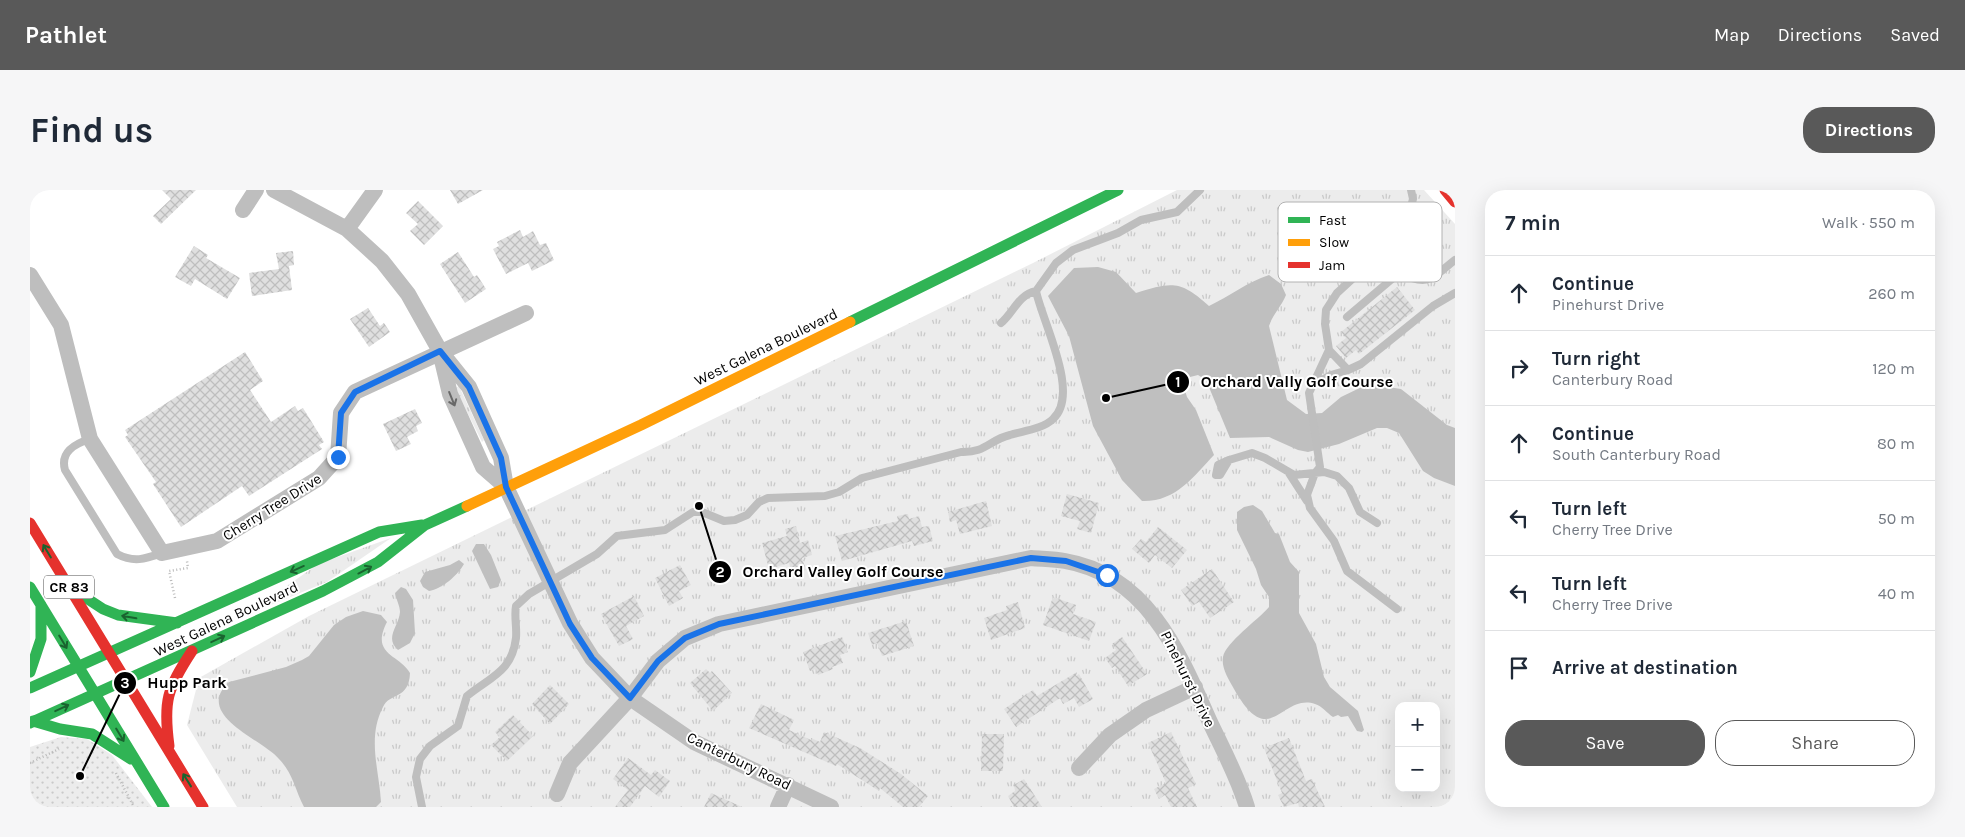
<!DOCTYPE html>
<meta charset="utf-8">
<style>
:root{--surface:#fff;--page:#f6f6f7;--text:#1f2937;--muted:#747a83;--line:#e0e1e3;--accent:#595959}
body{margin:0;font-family:Karla,sans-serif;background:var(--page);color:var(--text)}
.controls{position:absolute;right:15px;bottom:15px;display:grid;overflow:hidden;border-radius:10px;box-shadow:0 5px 20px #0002}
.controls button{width:45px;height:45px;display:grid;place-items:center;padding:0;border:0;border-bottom:1px solid var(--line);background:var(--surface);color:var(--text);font:25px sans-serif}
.stop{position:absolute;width:15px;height:15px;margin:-11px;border:4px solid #1a73e8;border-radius:50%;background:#fff}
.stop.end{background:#1a73e8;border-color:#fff;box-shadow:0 1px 5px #0008}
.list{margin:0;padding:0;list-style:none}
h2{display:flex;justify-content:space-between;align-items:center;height:65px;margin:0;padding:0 20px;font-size:21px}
h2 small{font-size:16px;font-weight:400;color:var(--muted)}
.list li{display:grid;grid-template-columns:32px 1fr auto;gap:15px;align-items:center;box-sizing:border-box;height:75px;padding:0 20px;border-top:1px solid var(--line)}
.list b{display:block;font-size:19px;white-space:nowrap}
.list p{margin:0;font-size:16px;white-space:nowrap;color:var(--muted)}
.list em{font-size:16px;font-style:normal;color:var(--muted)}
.actions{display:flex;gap:10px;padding:15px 20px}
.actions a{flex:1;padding:11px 0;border:1px solid var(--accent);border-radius:20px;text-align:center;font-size:18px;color:var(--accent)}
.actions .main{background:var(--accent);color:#fff}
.icon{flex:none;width:28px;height:28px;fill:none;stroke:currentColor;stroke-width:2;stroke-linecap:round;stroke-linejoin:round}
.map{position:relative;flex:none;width:1425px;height:617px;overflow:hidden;border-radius:20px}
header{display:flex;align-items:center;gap:30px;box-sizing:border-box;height:70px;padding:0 25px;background:var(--accent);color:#fff}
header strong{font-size:24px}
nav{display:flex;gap:28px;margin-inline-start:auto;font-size:18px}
.intro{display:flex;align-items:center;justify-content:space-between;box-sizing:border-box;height:120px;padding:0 30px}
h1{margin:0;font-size:35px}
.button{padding:12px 22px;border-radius:20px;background:var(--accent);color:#fff;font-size:18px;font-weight:700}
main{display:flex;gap:30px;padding:0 30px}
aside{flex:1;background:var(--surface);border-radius:20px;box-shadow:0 5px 20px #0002}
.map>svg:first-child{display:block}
.grass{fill:url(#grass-tufts);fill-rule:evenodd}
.park{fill:url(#park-dots)}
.water{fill:#bfbfbf}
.building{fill:url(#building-cross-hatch)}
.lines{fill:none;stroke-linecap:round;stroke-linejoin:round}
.path{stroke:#b9b9b9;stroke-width:2.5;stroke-dasharray:1 2.5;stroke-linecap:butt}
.lane{stroke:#bebebe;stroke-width:8}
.street{stroke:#bebebe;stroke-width:16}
.fast{stroke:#30b455;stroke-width:11}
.slow{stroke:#ff9f0a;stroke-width:11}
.jam{stroke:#e5322d;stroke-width:11}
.oneway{stroke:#686868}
.oneway2{stroke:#1a632f}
.route{stroke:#1a73e8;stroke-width:6}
.labels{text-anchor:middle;stroke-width:4;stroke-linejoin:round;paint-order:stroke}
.shield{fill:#fff;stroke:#4c4c4c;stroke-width:1}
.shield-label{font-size:14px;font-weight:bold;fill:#000}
.street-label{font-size:15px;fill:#000;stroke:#fff}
.key{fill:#fff;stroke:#b2b2b2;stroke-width:1}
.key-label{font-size:14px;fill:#000}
.leader{fill:none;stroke:#000;stroke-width:2}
.callout-dot{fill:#000;stroke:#fff;stroke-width:2}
.mark-label{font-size:15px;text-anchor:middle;font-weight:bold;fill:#fff}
.callout-label{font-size:16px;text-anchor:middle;font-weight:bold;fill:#000;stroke:#fff;stroke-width:4;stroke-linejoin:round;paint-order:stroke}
</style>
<header>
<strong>Pathlet</strong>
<nav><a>Map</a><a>Directions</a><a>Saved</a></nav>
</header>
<div class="intro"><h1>Find us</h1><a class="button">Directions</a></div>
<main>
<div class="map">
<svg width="1425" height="617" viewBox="0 0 1425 617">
<defs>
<pattern id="grass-tufts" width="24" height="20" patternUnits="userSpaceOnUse" patternTransform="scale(1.25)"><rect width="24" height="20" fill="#ececec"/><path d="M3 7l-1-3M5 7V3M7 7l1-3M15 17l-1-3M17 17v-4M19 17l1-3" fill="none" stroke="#c9c9c9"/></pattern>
<pattern id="park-dots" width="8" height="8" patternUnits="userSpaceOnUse" patternTransform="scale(1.25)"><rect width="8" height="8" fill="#ececec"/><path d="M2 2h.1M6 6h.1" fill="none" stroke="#c9c9c9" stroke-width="1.8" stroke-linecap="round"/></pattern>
<pattern id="building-cross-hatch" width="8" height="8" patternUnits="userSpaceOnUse" patternTransform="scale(1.25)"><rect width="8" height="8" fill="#dfdfdf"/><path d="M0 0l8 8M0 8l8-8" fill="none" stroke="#bebebe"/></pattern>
</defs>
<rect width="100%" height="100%" fill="#fff"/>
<path class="grass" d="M1147,0h247l31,34v583h-1218l-50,-82 12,-47 110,-62 724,-353zM1369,516h37v82h-37z
M429,196l25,54 -2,2 -27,-54z
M361,348l-64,44 -81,33 72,-51z"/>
<path class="park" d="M31,547l26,2 25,16 40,52h-122v-60z"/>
<path class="water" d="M1068,77l18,5 20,21c36,-11 44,-13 73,13 21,-10 38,-24 60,-31l12,9 5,11c-5,12 -13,19 -17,31l18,74 19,14 16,-1 19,-16 27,-13 33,5 46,36 8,3v58l-21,-8 -11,-7 -24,-38 -12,-5h-10l-38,16 -31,8 -10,-2 -29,-13 -39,1 -24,-58 -8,-5 -12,3 -3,6 4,13 9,13 18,45c-21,22 -38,47 -72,46l-20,-21 -29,-54 -24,-90 -21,-40 26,-28z
M1223,315l9,6 13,22 4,1 11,28 9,10v41l17,31 8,33 6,10 28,24 6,19 -2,2 -5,-1 -9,-15 -7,1 -3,-2 -5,2c-6,-4 -11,-11 -18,-13 -34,-11 -45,49 -81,-15 -5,-9 -13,-21 -11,-32 3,-15 35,-37 46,-50v-10l-8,-12 -5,-16 -19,-39v-18l7,-5z
M446,354h8l7,11 10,25 -3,7 -8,2 -18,-38z
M429,370l5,4c-6,11 -22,25 -35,27l-6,-4 -3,-6 5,-9 25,-7z
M371,397l5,2 7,11 2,33 -5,10 -12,7c-14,-12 1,-24 2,-38 0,-6 -4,-13 -5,-19z
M333,421l18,4 6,7c-17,33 12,32 23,51 -1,27 -20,19 -27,34 -16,31 -4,62 -2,95l-5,5h-72c-9,-17 -11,-34 -25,-48 -17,-20 -86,-44 -50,-77l57,-15 16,-7 7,-4 25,-31 12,-8z"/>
<path class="building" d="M132,0h34l-35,34 -8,-8 18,-17z
M420,0h33l-25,14z
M388,11l25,25 -19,19 -14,-14 8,-7 -12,-11z
M490,40l3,7 10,-6 7,14 6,-2 8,17 -22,11 -4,-8 -22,11 -13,-25 6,-3 -2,-4z
M164,56l14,9 -2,3 34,20 -13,21 -32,-20 -4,7 -16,-9z
M263,61l1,14 -5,1 3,24 -40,6 -3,-23 30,-4 -3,-16z
M428,62l16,25 3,-2 9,14 -21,14 -25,-39z
M1367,97l18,23 -56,44 -3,-4 -10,8 -10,-12 10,-8 -5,-6z
M338,118l12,18 4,-3 6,9 -21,15 -19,-28z
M215,162l18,29 -13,9 21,32 24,-16 3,5 5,-3 21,34 -5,3 3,4 -73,47 -7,-10 -61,41 -28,-43 3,-2 -31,-45 3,-2 -3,-5z
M385,219l7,14 -6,3 2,5 -11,6 4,7 -15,7 -13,-27z
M1037,304l32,9 -8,30 -14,-4 3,-8 -19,-5z
M956,311l6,25 -32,8 -4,-14 -6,2 -2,-10z
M878,324l1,5 10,-3 3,11 7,-1 4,15 -19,5 -2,-5 -70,20 -7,-25 63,-15 -1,-5z
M766,336l4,17 8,-3 4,15 -10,3 4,12 -14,4 -3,-11 -20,6 -7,-26 25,-7 -2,-7z
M1128,337l29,23 -15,18 -17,-13 -6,8 -17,-14 9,-10 5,3z
M650,375l11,20 -12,6 4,7 -14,8 -14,-28z
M1182,379l22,33 -24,16 -11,-16 -7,4 -11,-16z
M604,406l10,20 -18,10 7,13 -14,7 -18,-32z
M1023,407l23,8 -3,9 23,8 -7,19 -46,-16z
M988,412l7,26 -34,12 -7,-22 23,-8 -1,-4z
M876,431l8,25 -32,10 -5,-13 -5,2 -4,-12z
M812,447l6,15 -8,3 3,8 -11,4 1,2 -15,6 -2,-6 -6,2 -7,-19z
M1092,447l25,37 -19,12 -13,-20 -3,2 -7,-10 11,-8 -4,-6z
M676,479l4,4 2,-2 20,22 -19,18 -23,-28z
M1047,482l-1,4 3,-2 14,25 -14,8 -5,-9 -11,6 -3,-6 -44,29 -12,-18 29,-19 4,6z
M520,495l19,19 -19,20 -18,-20z
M731,514l33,16 -5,10 22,10v-2l9,4 4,-10 36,16 41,26 27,22 -9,11h-16l-23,-19 -1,3 -42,-27 -1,2 -87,-38z
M483,525l20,21 -26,25 -16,-16 9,-8 -5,-5z
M1141,542l25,52 -8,4 9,19h-26l-6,-12 -6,4 -5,-10 12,-6 -18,-40z
M952,544h22l-1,37h-22z
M1259,548l17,43 6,-2 13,28h-26l-1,-4 -14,4 -6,-12 4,-2 -18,-45z
M598,568l23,17 4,-5 15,11 -11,16 -14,-11 -15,21h-15l13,-17 -15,-11z
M994,589l18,28h-28l-6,-11 7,-5 -1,-6z
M681,603l31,14h-38z"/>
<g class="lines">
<path class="path" d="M145,408l-6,-27 19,-3 -1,-7
M0,573l29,-14
M86,583l18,34"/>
<path class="lane" d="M1006,101l20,-28 17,-13 45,-17 23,-13 36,-8 23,-22
M1317,127l52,-44c29,14 32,6 56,-13
M1318,180l13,-6 72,-58 22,-13
M1283,195l18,-10 17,-5 -19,-20
M60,249c-16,5 -30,13 -25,31l52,84c17,9 28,5 45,-1
M1199,270l-11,5 -2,10h4l9,-15 23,-7 13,5 29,17 30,-3 13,4 12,12 11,24 17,11
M1259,283l18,28
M1367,419l-50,-38 -13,-30 -24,-33 -3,-13 8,-22 5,-6 -11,-74 20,-43 -4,-26 1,-14 11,-17 38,-35 17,-29 18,-19 3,-11 -2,-9
M392,617l-6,-30 4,-18 10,-13 28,-20 9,-30c23,-19 45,-24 49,-58 1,-11 -2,-22 0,-32l13,-12 68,-40 20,-18 48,-6 28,-18h9l22,9 11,-1 12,-5 12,-13 9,-4 57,-2 14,-4 23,-14 99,-26c25,1 28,-12 49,-17 13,-4 33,-6 43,-16 28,-25 -11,-98 -17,-128 -18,4 -22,21 -35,32"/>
<path class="street" d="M244,0l73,39 35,32 26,33 32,57 29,36 32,71 5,29 64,136 22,35 38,40 64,44 137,65
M213,20l13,-20
M317,39l28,-39
M0,85l31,50 29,114 72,114 55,-12 102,-63 19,-21 3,-44 14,-21 171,-79
M411,166l9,38 33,73 23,20
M1049,578l31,-33 36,-25 49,-23
M527,604l13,-31 60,-65 28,-37 27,-23 34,-14 312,-66c11,1 23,1 34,3 82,14 114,91 144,159 13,28 29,57 38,87
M748,617l10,-22"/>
<path class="fast" d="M820,132l268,-132
M0,397l134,220
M44,400l29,19 15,6 59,8
M0,482l11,-33v-34
M0,498l349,-156 43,-7
M3,531l27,8 32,5 39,25
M0,533l293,-132 55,-29 47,-37 42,-19"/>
<path class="slow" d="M437,316l174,-81 209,-103"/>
<path class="jam" d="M1415,0l10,12
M0,333l173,284
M139,556c-6,-45 -2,-57 23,-95"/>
</g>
<defs><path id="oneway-shaft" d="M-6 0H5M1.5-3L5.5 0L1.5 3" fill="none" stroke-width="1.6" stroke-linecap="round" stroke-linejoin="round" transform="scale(1.25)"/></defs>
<use class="oneway" href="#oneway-shaft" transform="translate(422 209) rotate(68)"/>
<g class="oneway2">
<use href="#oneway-shaft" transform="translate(17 361) rotate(-121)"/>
<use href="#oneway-shaft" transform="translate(267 379) rotate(156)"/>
<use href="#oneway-shaft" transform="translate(335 380) rotate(-28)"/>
<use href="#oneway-shaft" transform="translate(99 427) rotate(-170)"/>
<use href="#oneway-shaft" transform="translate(188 449) rotate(-25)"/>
<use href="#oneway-shaft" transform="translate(33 452) rotate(59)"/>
<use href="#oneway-shaft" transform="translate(32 518) rotate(-25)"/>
<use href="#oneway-shaft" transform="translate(90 545) rotate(59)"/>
<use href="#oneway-shaft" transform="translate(157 590) rotate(-122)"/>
</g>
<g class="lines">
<path class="route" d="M308,267l3,-44 14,-21 85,-41 29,36 32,71 5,29 64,137 22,34 38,40 28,-37 27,-23 34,-14 312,-66 35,3 41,14"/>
</g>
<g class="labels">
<rect class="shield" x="14" y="385.5" width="50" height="23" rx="4"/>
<g class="shield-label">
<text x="39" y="402">CR 83</text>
</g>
<g class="street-label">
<text transform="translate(736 157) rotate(-26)" y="5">West Galena Boulevard</text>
<text transform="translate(242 317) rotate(-32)" y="5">Cherry Tree Drive</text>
<text transform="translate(196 429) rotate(-25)" y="5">West Galena Boulevard</text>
<text transform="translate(1158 489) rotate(64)" y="5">Pinehurst Drive</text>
<text transform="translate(709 571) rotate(26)" y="5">Canterbury Road</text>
</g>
</g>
<rect x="1248" y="12" width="164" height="80" rx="8" class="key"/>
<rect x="1258" y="27" width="22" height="6" fill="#30b455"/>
<rect x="1258" y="49" width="22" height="7" fill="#ff9f0a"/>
<rect x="1258" y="72" width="22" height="6" fill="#e5322d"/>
<g class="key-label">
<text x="1289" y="35">Fast</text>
<text x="1289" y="57">Slow</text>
<text x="1289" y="80">Jam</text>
</g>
<path class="leader" d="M1076 208L1148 192M669 316L690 382M50 586L95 493"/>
<g class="callout-dot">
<circle cx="1076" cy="208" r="5"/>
<circle cx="669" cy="316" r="5"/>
<circle cx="50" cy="586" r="5"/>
<circle cx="1148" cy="192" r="12"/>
<circle cx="690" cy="382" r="12"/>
<circle cx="95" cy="493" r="12"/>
</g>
<g class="mark-label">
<text x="1148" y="197">1</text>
<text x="690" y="387">2</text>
<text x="95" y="498">3</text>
</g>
<g class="callout-label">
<text x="1267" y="197">Orchard Vally Golf Course</text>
<text x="813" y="387">Orchard Valley Golf Course</text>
<text x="157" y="498">Hupp Park</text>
</g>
</svg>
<div class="controls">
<button>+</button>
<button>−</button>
</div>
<div class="stop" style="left:1077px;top:385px"></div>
<div class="stop end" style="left:308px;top:267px"></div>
</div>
<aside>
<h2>7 min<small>Walk · 550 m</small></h2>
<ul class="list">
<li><svg class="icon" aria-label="ahead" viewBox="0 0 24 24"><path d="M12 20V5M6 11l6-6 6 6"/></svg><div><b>Continue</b><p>Pinehurst Drive</p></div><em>260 m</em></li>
<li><svg class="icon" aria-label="right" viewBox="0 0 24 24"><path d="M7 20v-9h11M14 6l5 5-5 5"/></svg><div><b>Turn right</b><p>Canterbury Road</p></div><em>120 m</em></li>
<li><svg class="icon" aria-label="ahead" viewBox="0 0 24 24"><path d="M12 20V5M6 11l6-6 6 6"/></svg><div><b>Continue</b><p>South Canterbury Road</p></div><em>80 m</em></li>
<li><svg class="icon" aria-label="left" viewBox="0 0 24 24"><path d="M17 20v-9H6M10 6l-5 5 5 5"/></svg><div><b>Turn left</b><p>Cherry Tree Drive</p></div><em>50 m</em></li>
<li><svg class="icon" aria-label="left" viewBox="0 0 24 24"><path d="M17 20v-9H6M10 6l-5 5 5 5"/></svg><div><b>Turn left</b><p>Cherry Tree Drive</p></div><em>40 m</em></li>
<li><svg class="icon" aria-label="arrive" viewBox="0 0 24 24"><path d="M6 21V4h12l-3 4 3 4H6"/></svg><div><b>Arrive at destination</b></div></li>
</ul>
<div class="actions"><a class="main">Save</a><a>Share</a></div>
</aside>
</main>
